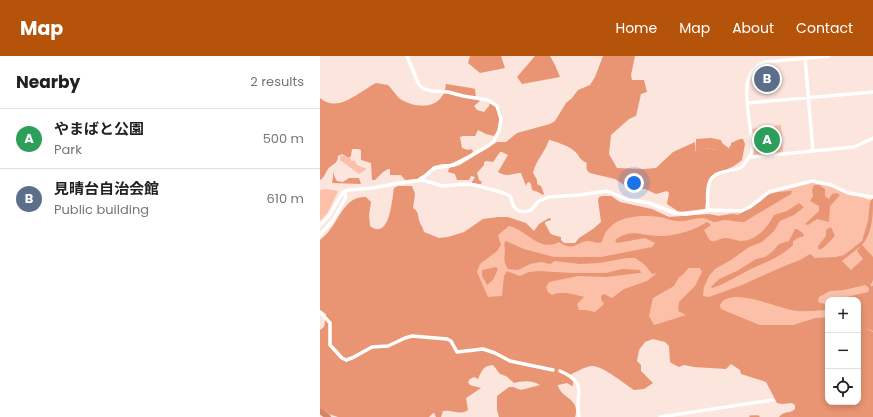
<!DOCTYPE html>
<meta charset="utf-8">
<style>
:root{--surface:#fff;--page:#f2f2f2;--text:#202124;--muted:#757577;--line:#e0e0e0;--accent:#b45309}
body{margin:0;font-family:Poppins,"Noto Sans JP",sans-serif;background:var(--page);color:var(--text)}
.controls{position:absolute;right:12px;bottom:12px;display:grid;overflow:hidden;border-radius:8px;box-shadow:0 2px 6px #0003}
.controls button{width:36px;height:36px;display:grid;place-items:center;padding:0;border:0;border-bottom:1px solid var(--line);background:var(--surface);color:var(--text);font:20px sans-serif}
.you{position:absolute;left:314px;top:127px;width:14px;height:14px;margin:-10px;border:3px solid #fff;border-radius:50%;background:#1a73e8;box-shadow:0 0 0 6px #1a73e833}
.badge{display:grid;place-items:center;width:26px;height:26px;border-radius:50%;background:var(--accent);color:#fff;font-size:13px;font-weight:700}
.pin{position:absolute;translate:-50% -50%;border:2px solid #fff;box-shadow:0 1px 4px #0006}
.list{margin:0;padding:0;list-style:none}
h2{display:flex;justify-content:space-between;align-items:center;height:52px;margin:0;padding:0 16px;font-size:17px}
h2 small{font-size:13px;font-weight:400;color:var(--muted)}
.list li{display:grid;grid-template-columns:26px 1fr auto;gap:12px;align-items:center;box-sizing:border-box;height:60px;padding:0 16px;border-top:1px solid var(--line)}
.list b{display:block;font-size:15px;white-space:nowrap}
.list p{margin:0;font-size:13px;white-space:nowrap;color:var(--muted)}
.list em{font-size:13px;font-style:normal;color:var(--muted)}
.icon{flex:none;width:22px;height:22px;fill:none;stroke:currentColor;stroke-width:2;stroke-linecap:round;stroke-linejoin:round}
.map{position:relative;flex:none;width:553px;height:361px;overflow:hidden}
header{display:flex;align-items:center;gap:24px;box-sizing:border-box;height:56px;padding:0 20px;background:var(--accent);color:#fff}
header strong{font-size:19px}
nav{display:flex;gap:22px;margin-inline-start:auto;font-size:14px}
main{display:flex}
aside{flex:1;background:var(--surface)}
.map>svg:first-child{display:block}
.green{fill:#fcc0a9}
.forest{fill:#e99472;fill-rule:evenodd}
.water{fill:#eb9574}
.lines{fill:none;stroke-linecap:round;stroke-linejoin:round}
.river{stroke:#eb9574;stroke-width:3.5}
.secondary{stroke:#fff;stroke-width:3.5}
.highway{stroke:#d48364;stroke-width:5.5}
</style>
<header>
<strong>Map</strong>
<nav><a>Home</a><a>Map</a><a>About</a><a>Contact</a></nav>
</header>
<main>
<aside>
<h2>Nearby<small>2 results</small></h2>
<ul class="list">
<li><span class="badge" style="background:#2e9e5b">A</span><div><b>やまばと公園</b><p>Park</p></div><em>500 m</em></li>
<li><span class="badge" style="background:#5c6f8a">B</span><div><b>見晴台自治会館</b><p>Public building</p></div><em>610 m</em></li>
</ul>
</aside>
<div class="map">
<svg width="553" height="361" viewBox="0 0 553 361">
<rect width="100%" height="100%" fill="#fbe5dc"/>
<path class="green" d="M461,69l2,29 -32,3v-28z
M22,99l9,4v2h4l2,4 10,4 -8,5 -19,-14v-4z
M489,125l16,2 44,17h4v132l-15,-7v-25h-30v17l-13,1 -22,7h-33l-39,-16 -1,-4 -66,20 -152,-26h-14l-13,-31 22,-32 3,-8 13,-3 48,17 5,3 11,-2 55,-29h24l19,4 36,-1 31,-6 32,-21z
M5,133l13,2 -10,21 -8,9v-31z"/>
<path class="forest" d="M150,0h31l4,12 -25,5 -12,-10z
M215,0h15l5,9 5,12 -38,7 -5,-7z
M283,0h32l-4,19 1,5h12l3,12 -6,2 -5,22 -7,3 -18,16 -2,19 8,14 27,1 12,-1 17,-16 22,-10 1,12 10,-6 11,2 13,-1 -1,-2 2,-2v-2l9,-4h3l2,5 -3,16 -8,6 -17,8 -9,11 -3,24 -26,3 -12,-8 2,-11 -2,-2 -11,3 -11,-5 -16,-1 -14,-9 -25,-6c-4,-3 -4,-5 -3,-10 -9,-4 -7,-8 -14,-13 -2,-3 -21,-10 -24,-10 -4,12 -13,20 -16,33l4,7v4l4,2 3,8 -1,1 -5,-3 -6,-2 -1,-6 -2,-2 -2,1 -1,3 -5,-13c-9,0 -13,5 -23,-1l10,-17 -6,-3h-2l-7,10 -6,-1 -3,1v3l-7,8 2,7 3,2 -1,2h-9v-2l3,-5 -4,-1 -2,4h-12l-2,-6 -7,-2 1,-4 11,-3 37,-23h9l11,-9 33,-9 5,-3 11,-18 6,-5 6,-8 12,-5 5,-8z
M56,27l12,2c4,4 8,10 12,14 18,11 44,10 46,-15l25,4 4,1 1,10 3,1 1,1 -6,5 3,4 7,2 5,-6 1,-4c12,8 12,24 4,34l-8,-2 -8,-4 -3,6h-12l-3,1 2,11 6,2 3,-1 2,2 -1,3 -22,10h-8l-8,2 -10,9 -7,4 -12,1 -4,-5h-11v-6h-2l-5,3 -8,8h-3l-1,-17 -10,-3v-10l-3,-1h-6l-1,7 -2,2 -7,-4 -4,2c0,8 -6,8 -10,13 -3,4 -3,8 -8,11v-82c18,16 40,-7 56,-15z
M14,114v6l3,5 6,1 6,-4h10l2,6 -29,-1z
M494,129h5l6,4v7l4,3 3,-5 5,-1 3,2 -10,11 -1,16 -12,-3 -9,6 -3,-1 14,-13v-5l-9,-5 3,-5 -1,-6z
M78,130h14l3,8 -2,14c7,5 4,8 7,15 2,4 3,5 4,9l15,6 9,-1 16,-5 19,-13 15,-2h10l18,6 8,8 5,-7 10,-6 2,1v1l-6,2v2c7,10 2,10 16,13v3l3,3h11l4,-5 14,-9 8,-7 -3,-22 1,-3 3,-1h9l9,6 32,7 17,8 40,-3 10,2 13,-2 6,1 22,-13 7,-7 10,-3 15,-1 -1,3 -47,28c-7,0 -14,-2 -21,-2 -3,1 -6,2 -9,2 -4,-1 -7,-4 -12,-4 -8,0 -16,4 -24,3 -6,0 -12,-3 -18,-4 -22,-3 -52,-1 -58,25 -6,2 -7,0 -12,-1 -13,-1 -15,12 -31,1 -20,11 -33,-13 -50,-16l-11,9 3,10 -4,6 -17,13 -3,8 11,25 14,-1 2,-20 3,-5 13,5 9,-4 9,-1 34,2h34l16,-4 18,1 1,3h-2l-33,4 -28,-1 -29,6 -3,5 2,5 4,3c11,-5 20,-1 32,2l-7,7 2,6h6l10,2 9,-8 -3,-5v-3l3,-2 8,4 12,-9 23,-8 10,-8 -5,1 -7,-9 -10,-7h-8l-28,5 -19,1 -25,-3 -5,3 -9,-2 -11,2 -12,6 -10,-1c-7,-10 -1,-15 -4,-25l2,-3 18,8 30,8h47l51,-10 3,-4 -10,-5 -28,5 -2,-3c18,-13 28,-3 48,-4 15,-1 32,-6 44,-14l4,3 -7,5c2,3 3,6 5,9 4,6 11,-2 17,-1 5,0 11,3 15,3 15,0 27,-14 33,-26l13,-4 12,-8 5,4 -10,8 -14,6 -6,10 -12,11 -13,5 -18,13 -16,9 -6,7 -5,11 -1,9 6,1 33,-12 40,-18 18,-7 10,-6 5,4 21,-1 8,-2 18,-14 6,-20 2,-19 3,-5c0,18 0,35 -11,48l11,12v23l-3,6h3v45l-8,-3 8,4v85h-94c6,-7 11,-3 16,-8v-4l-3,-2 -10,1 -5,-1 -11,-21 -25,-8 -1,-4 -9,-6 -5,5 -32,-2 -10,-2 -5,2 -6,-3 -3,-2 -1,-16 -4,-4 -12,-3 -8,3 -6,8 -2,11 4,4v6l12,12 -9,6 -10,1c-11,-7 -28,-22 -41,-24 -5,0 -10,2 -15,5 -3,2 -5,1 -7,4l-3,-1 -1,2 6,5v4l-1,1 -5,-3 -9,2v1c4,13 23,13 17,31h-76l-2,-7v-14l12,-9h4l8,3 19,-5c-8,-5 -18,-4 -26,-2l-8,-7 -6,-2 -7,-9c-10,1 -11,5 -15,14l-4,-2 -4,2 -2,3 2,3 11,3 -15,10 2,12c-9,6 -15,-1 -25,1l-2,6h-5l-2,-4h-1l-4,4h-91l-9,-3 -9,-6v-78l4,-3 2,-13 -6,-4v-70c3,-3 6,-5 9,-9 11,-13 16,-35 37,-34l5,5 -2,13 1,11c20,15 22,-27 24,-38zM541,190l-4,5 6,8 -12,11 -9,-9zM369,212h11l2,4 -7,14 -16,16 -1,9 8,4 -32,10 -5,-9 4,-18 21,-12 5,-9c5,-2 6,-6 10,-9zM545,229l4,3 -1,4 -26,6 -4,2h20v102h-30v-85l-13,1 -22,7h-33l-39,-16 -1,-4c10,-20 59,4 77,6 9,1 21,-1 31,-1v-5l-10,-3 1,-5 11,-6 14,-1z
M511,171l4,9 -12,12 -4,2 -1,-4 8,-10v-6z
M475,173h2l7,5 -1,3h-3l-7,4v4c-12,12 -27,17 -42,24 -13,6 -25,15 -39,19l-1,-1 8,-8 18,-8 19,-12 9,-2 8,-6 6,-7 10,-3z"/>
<path class="water" d="M391,82l10,2 1,3 8,6 -6,4h-4l-3,-3 -11,-2 -10,7v-16z
M176,211l2,2 -5,11 -6,5 -5,-9v-6z
M258,283h6v4l-2,2h-8l-3,4 -6,-6 4,-2z"/>
<g class="lines">
<path class="river" d="M259,286l14,-2 7,-9
M538,338h15
M0,346c14,-5 7,-13 15,-22 3,-4 9,-6 12,-10 2,-1 2,-3 3,-5 6,-6 14,-11 20,-16 5,2 11,6 15,7 11,1 22,-13 30,-12 4,1 7,5 11,7l10,-6 10,-3 4,4 26,-5 22,3 11,9 25,8 9,1 12,-5 17,-13
M431,361h7
M469,361l9,-1 4,1
M493,361l15,-15"/>
<path class="secondary" d="M87,0l12,29 5,4 8,2 16,1 15,4 25,4 9,6 4,13 -2,12 -6,11 -5,4 -34,19 -20,3 -9,8 -5,3
M485,2l8,93
M428,47l125,-11
M431,101l103,-10 19,-9
M388,155c0,-9 -2,-22 2,-30 5,-11 20,-9 30,-13 4,-2 5,-6 8,-9 2,-3 4,-4 4,-8 2,-25 -20,-78 13,-89l64,-6
M0,169l9,-9 14,-24 6,-2 24,-2 21,-4 28,-4 21,6 21,-2 11,1 29,8 6,3 4,11 5,4 6,1 6,-2 8,-9 10,-4 30,-2 28,-4 19,8 23,4 26,10 11,1 25,-4 30,1 9,-4 19,-15 43,-11 19,4 17,8 25,4
M0,179l13,-15 13,-23 -3,-5
M0,256l10,11v22l12,13 4,2 6,-2 20,-11 16,-1 17,-8 7,-2 35,3 4,2 6,11 26,-3 12,4 15,8 43,9
M240,315c30,13 14,22 19,46
M340,361l113,-17"/>
<path class="highway" d="M0,355l8,6"/>
</g>
</svg>
<div class="controls">
<button>+</button>
<button>−</button>
<button><svg class="icon" aria-label="locate" viewBox="0 0 24 24"><circle cx="12" cy="12" r="6"/><path d="M12 2v4M12 18v4M2 12h4M18 12h4"/></svg></button>
</div>
<div class="you"></div>
<div class="pin badge" style="left:447px;top:84px;background:#2e9e5b">A</div>
<div class="pin badge" style="left:447px;top:23px;background:#5c6f8a">B</div>
</div>
</main>
